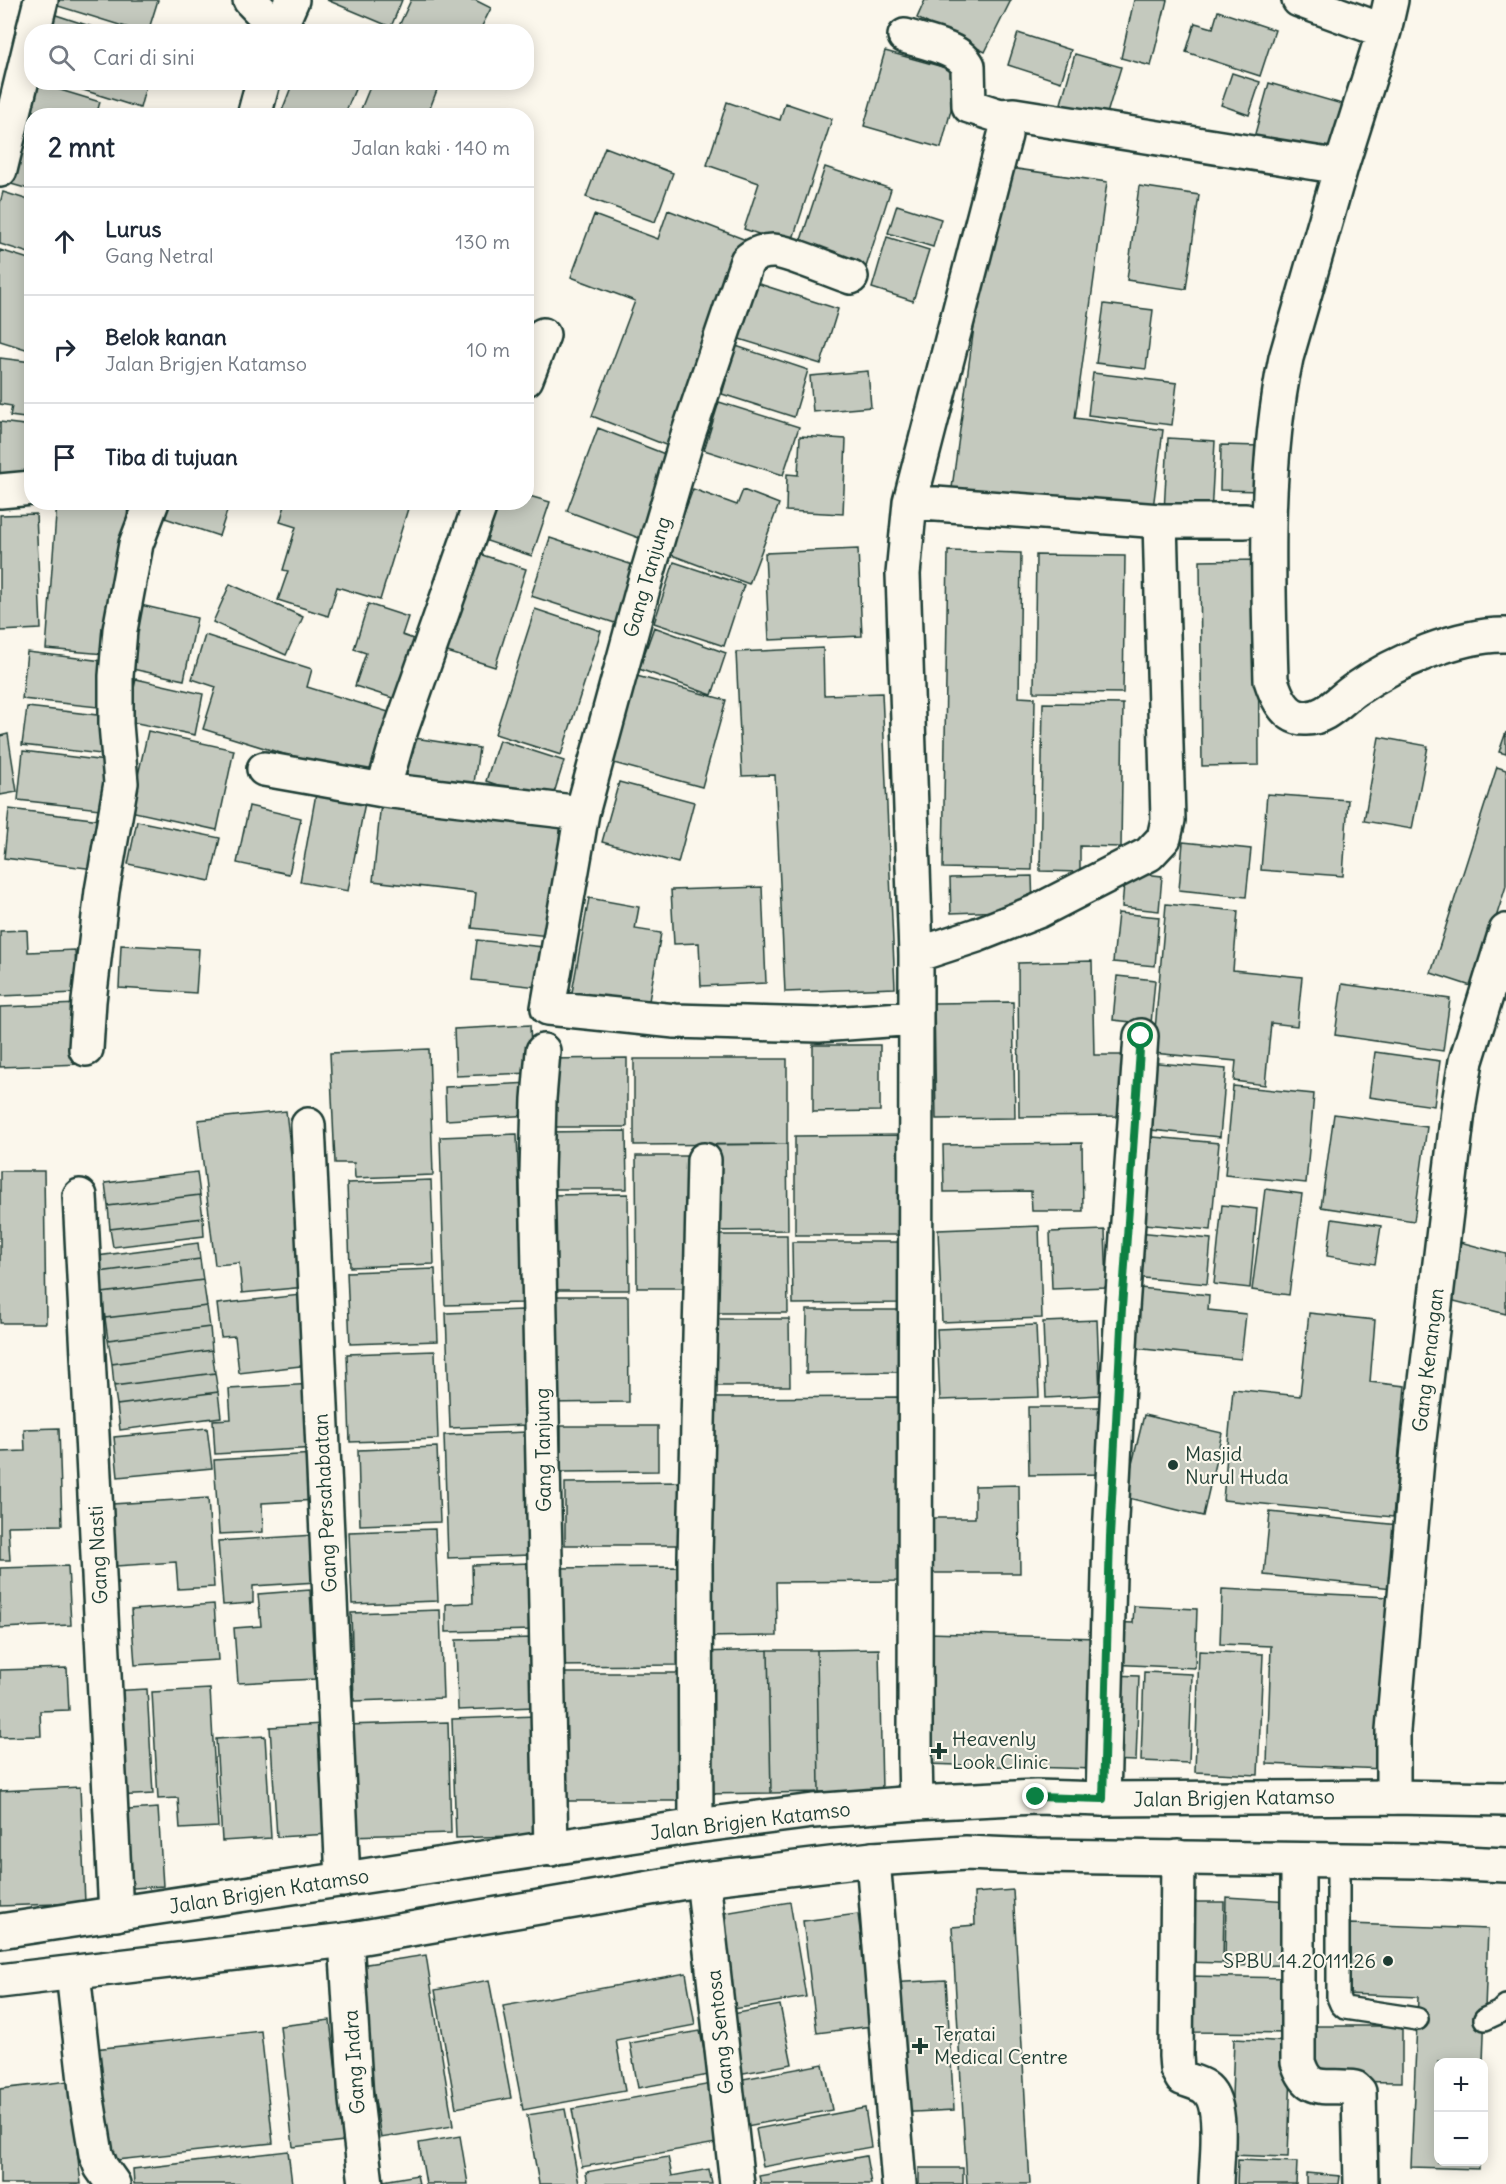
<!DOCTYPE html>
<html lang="id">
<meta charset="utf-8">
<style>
:root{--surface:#fff;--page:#f6f6f7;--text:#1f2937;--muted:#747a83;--line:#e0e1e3}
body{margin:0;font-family:Delius,sans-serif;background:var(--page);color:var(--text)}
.controls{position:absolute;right:18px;bottom:18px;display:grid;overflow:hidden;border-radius:12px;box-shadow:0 3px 15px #0003}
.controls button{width:54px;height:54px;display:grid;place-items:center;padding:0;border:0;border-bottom:2px solid var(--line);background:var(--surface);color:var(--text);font:30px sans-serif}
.stop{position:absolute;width:18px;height:18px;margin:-14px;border:4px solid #0b8043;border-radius:50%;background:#fff}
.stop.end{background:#0b8043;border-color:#fff;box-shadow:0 2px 6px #0008}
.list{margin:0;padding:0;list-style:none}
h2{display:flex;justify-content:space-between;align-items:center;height:78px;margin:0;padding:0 24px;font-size:26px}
h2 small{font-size:20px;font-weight:400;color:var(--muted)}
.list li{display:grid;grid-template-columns:39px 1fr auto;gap:18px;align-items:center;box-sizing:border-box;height:108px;padding:0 24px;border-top:2px solid var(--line)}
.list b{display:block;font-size:22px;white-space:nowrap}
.list p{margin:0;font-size:20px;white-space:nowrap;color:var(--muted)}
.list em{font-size:20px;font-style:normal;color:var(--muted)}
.icon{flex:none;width:33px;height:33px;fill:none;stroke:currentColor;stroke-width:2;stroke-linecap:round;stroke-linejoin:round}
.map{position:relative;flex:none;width:1506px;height:2184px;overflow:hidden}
.search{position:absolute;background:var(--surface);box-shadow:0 3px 15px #0003;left:24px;top:24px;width:510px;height:66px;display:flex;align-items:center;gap:15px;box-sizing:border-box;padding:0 21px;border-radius:24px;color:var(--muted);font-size:22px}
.panel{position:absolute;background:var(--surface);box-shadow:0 3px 15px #0003;left:24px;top:108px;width:510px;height:402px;border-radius:24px}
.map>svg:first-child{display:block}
.building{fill:#c4c9be;stroke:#1f3d34;stroke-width:1.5}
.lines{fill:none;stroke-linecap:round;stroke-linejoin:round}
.service-casing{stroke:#1f3d34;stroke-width:26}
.minor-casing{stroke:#1f3d34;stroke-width:38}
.primary-casing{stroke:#1f3d34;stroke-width:38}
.service{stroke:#fbf7ec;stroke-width:21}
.minor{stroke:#fbf7ec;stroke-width:33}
.primary{stroke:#fbf7ec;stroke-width:33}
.route{stroke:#0b8043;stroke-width:8}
.poi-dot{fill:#1f3d34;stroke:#fbf7ec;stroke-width:2}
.labels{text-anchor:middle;stroke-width:4.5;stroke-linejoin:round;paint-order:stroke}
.street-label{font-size:20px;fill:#1f3d34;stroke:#fbf7ec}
.poi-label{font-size:20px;fill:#1f3d34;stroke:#fbf7ec;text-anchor:start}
</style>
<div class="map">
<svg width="1506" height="2184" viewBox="0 0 1506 2184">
<rect width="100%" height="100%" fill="#fbf7ec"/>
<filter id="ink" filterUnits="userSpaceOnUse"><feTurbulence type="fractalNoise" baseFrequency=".0167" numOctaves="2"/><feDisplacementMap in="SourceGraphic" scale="12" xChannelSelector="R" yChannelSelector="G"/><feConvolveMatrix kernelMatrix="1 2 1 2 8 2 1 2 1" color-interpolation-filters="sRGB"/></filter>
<g filter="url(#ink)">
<path class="building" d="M56,0h102l-10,32h-6l-87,-27z
M327,0h75l-11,27z
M411,0h64l16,8 -12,24h-75l-6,-4z
M925,0h86l-26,52 -68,-34z
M1134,0h33l-16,66 -30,-8z
M1218,11l57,19 -15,46 -74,-24 9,-29 18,5z
M53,14l55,18h-60z
M1018,33l53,17 -10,32 -53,-17z
M885,51l76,21 -20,76 -77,-22z
M1075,54l46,13 -18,60 -45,-13z
M1232,73l28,9 -11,33 -28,-10z
M34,82l66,20 -4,14h-64v8l-10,-2z
M58,82h89l-7,26z
M293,82h65l-14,34h-64z
M372,82h68l-13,34h-51l-15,-7z
M1269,83l73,21 -16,57 -73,-20z
M727,102l53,18 5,-17 47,16 -41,126 -47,-16 15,-46 -52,-18z
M20,130l12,4v56l-28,-8z
M605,147l68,26 -18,49 -69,-25z
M996,166l111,16 -32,236 88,12 -11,86 -200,-28z
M825,167l66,22 -26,81 -67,-21z
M1139,186l60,9 -13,94 -59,-9z
M3,192l29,9v53l-32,-10v-41z
M897,205l44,14 -8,28 -45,-14z
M668,210l78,30 -78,206 -76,-30 43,-115 -64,-24 23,-62 64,24z
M887,237l42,13 -16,51 -41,-13z
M0,250l32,10v91l-32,-10z
M753,282l85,27 -17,55 -85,-26z
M1104,304l49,6 -7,59 -50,-6z
M736,346l72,24 -14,47 -72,-23z
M0,358l32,4v57l-22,-3 2,-10 -12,-2z
M868,371l3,36 -58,5 -3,-36z
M1093,373l84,10 -5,42 -84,-10z
M719,402l80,25 -16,48 -79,-25z
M0,422l32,4v52l-32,-4z
M598,428l72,28 -31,82 -72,-27z
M800,436l46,3 -3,75 -57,-3 1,-37 11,1z
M1168,438l47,3 -4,74 -47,-3z
M1221,445l40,1 -1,45 -40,-1z
M693,489l44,16 6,-15 36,14 -30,80 -80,-30z
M526,495l24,7 -18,54 -60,-20 11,-34h43z
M57,502l71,3 -7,97 -16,52 -59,-5z
M164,502h66l-11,34 -60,-20z
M286,502h124l-30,98 -43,-13 -9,29 -50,-16 10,-29 -5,-1 13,-43 -16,-5z
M36,514l5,115 -41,2v-116z
M550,538l86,28 -18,58 -87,-28z
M858,549l4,87 -93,4 -4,-87z
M948,551l73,2 -2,144 16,1 -3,172 -89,-2z
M476,553l50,16 -31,98 -51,-16z
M1036,555l89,1 -2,137 -89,-1z
M1258,560l1,205 -57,1 -2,-205z
M674,562l70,23 -20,61 -70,-23z
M230,584l73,33 -17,38 -73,-33z
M132,603l65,15 -13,62 -66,-14z
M368,604l40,13 -6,18 26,9 -26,57 -47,-15 11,-33 -12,-4z
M535,609l66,22 -40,124 -66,-21z
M654,627l72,26 -14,42 -73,-26z
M205,635l107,34 -5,18 88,27 -21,68 -171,-53 13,-42 -24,-8z
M823,648l1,47 58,-2 13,295 -110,4 -10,-217 -33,1 -6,-124z
M27,652l76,9 -5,46 -76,-8z
M633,675l93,25 -24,87 -92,-25z
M136,679l67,15 -8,41 -68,-14z
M1043,703l80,1 -2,143 -41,-1v26l-40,-1z
M27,707l79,9 -5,38 -79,-9z
M148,731l86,19 -17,80 -87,-19z
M1506,732v22l-7,-2z
M8,734l9,58 -17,3v-59z
M408,737l71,11 -7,49 -71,-10z
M1379,737l49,9 -16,83 -48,-8z
M499,740l65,21 -13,42 -65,-22z
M23,751l91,11 -5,48 -91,-10z
M1497,767l9,3v116l-32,101 -43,-14z
M619,782l75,20 -16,61 -76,-21z
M317,788l49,9 -18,94 -48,-9z
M1267,794l81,6 -5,76 -82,-6z
M381,802l180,20 -12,114 -77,-8 4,-35 -103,-12z
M249,806l52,12 -12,56 -52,-11z
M9,809l100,12 -6,49 -99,-12z
M137,821l83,17 -10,43 -82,-17z
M1183,842l68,7 -5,48 -67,-7z
M1125,872l37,4 -3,35 -37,-4z
M1032,876l1,34 -82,3 -1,-35z
M762,887l4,96 -65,3 -2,-43 -25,1 -3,-54z
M589,898l50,9 -4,22 26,4 -14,79 -76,-14z
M1166,904l72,7 -5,59 69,7 -5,49 -26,-3 -6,62 -31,-4 2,-20 -83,-8z
M1118,913l41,4 -4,49 -42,-4z
M27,930l1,22 47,-2 2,43 -77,3v-65z
M477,940l66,7 -5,40 -66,-7z
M121,945l78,4 -3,44 -77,-5z
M1092,961l2,94h31l1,61 -107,1 -1,-154z
M1117,976l38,4 -4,44 -38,-4z
M1342,984l108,15 -7,52 -108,-16z
M1013,1002l2,116 -79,1 -2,-116z
M80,1004l2,60 -82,3v-60z
M530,1025l2,48 -76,3 -2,-47z
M813,1045h67v66l-67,1z
M429,1049l4,126 -78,3 -1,-15h-19l-5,-110z
M1375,1052l65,9 -6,45 -65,-9z
M627,1058v69h-81l1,-68z
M634,1059h153v85l-153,1z
M1147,1062l79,7 -6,68 -79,-8z
M531,1083l2,32 -87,5 -1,-33z
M1233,1086l81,8 -8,89 -81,-8z
M286,1111l20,176 -64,6 -3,-30 -24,2 -17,-145z
M1334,1114l93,13 -13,94 -93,-14z
M626,1131l1,58h-82l-1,-57z
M517,1134l6,169 -78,2 -5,-168z
M901,1135l1,100h-107v-99z
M1142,1136l77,7 -8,87 -78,-7z
M1082,1143l1,68h-51l-1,-20 -87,1 -1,-47z
M787,1144l1,86 -80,1 -1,-86z
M636,1156h64l1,132h-64z
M0,1171h44l2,152h-46z
M197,1172l3,23 -92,11 -3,-23z
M431,1180l3,84 -84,3 -3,-84z
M1265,1189l37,5 -13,101 -37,-5z
M628,1194l1,96h-82l-1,-95z
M200,1195l3,23 -93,11 -2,-23z
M1222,1205l35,4 -7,79 -36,-4z
M203,1218l1,18 -91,11 -3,-18z
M1332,1219l49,7 -6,38 -48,-8z
M1039,1226l3,92 -100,4 -4,-92z
M1105,1230l2,57 -55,2 -2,-57z
M1137,1232l74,7 -4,45 -74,-7z
M708,1235h79l1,78h-80z
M792,1242h109v61l-108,1z
M1460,1242l46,12v60l-60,-15z
M198,1243l2,16 -101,13 -2,-16z
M200,1259l3,21 -101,13 -3,-21z
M435,1269l3,72 -88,3 -3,-72z
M203,1280l4,26 -102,12 -3,-25z
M1130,1287l79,8 -1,15 38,4 -5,45 -117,-12z
M310,1294l8,70 -79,9 -4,-37 -14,1 -4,-33z
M545,1296h83l1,106 -83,1z
M207,1306l3,21 -102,13 -3,-22z
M523,1310l4,115 -77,3 -4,-115z
M807,1310h94v62l-95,1z
M1309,1313l66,7 -5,62 35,4 -12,131 -170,-17 10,-111 67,7z
M701,1319h88l1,67h-88z
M1097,1320l3,75 -54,3 -3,-76z
M1036,1325l3,72 -99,3 -3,-71z
M210,1327l2,23 -100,14 -4,-24z
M212,1350l3,23 -101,13 -2,-22z
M435,1351l3,88 -88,3 -3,-88z
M215,1373l3,19 -101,13 -3,-19z
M313,1384l4,64 -102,6 -2,-34 18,-1 -2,-30z
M218,1392l3,25 -101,13 -3,-25z
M903,1397l1,184 -128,1 1,54 -74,1 -2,-239z
M1028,1407h78l1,67 -78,1z
M1144,1415l78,18 -19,83 -79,-19z
M561,1426h97v45l-97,1z
M59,1428l3,97 -54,1 2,34h-10v-108l25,-1 -1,-22z
M207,1428l5,40 -94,9 -4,-40z
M527,1432l4,123 -83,3 -4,-123z
M437,1447l3,75 -80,3 -2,-75z
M315,1454l2,46 -55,3 1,29 -44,2 -5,-74z
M688,1482l1,63h-124v-62z
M1019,1485l1,88h-91v-55h46v-32z
M208,1498l6,89 -36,2 -2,-27 -60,4 -4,-62z
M1270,1512l129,13 -6,63 -129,-13z
M435,1529l3,72 -86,3 -3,-72z
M314,1535l3,47 -64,4v17l-30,2 -5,-64z
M530,1563l3,67 -87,2v-28l27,-1 -1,-38z
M68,1566l3,59 -71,3v-60z
M678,1567v98l-128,1 -1,-98z
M1222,1589l168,8 -7,172 -116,-5 4,-118 -51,-2z
M310,1590l5,89 -77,4 -4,-55 27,-2 -3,-32z
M214,1604l4,56 -83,5 -4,-55z
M1134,1606l63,3 -2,59 -85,-4 1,-42 22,1z
M440,1610l3,88 -89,3 -3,-88z
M928,1633l170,5 -3,131 -170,-5z
M533,1638l2,69 -77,3 -2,-70z
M879,1649l3,142 -63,1 -2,-142z
M768,1650l3,143 -68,1 -2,-142z
M768,1650h49l2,142 -48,1z
M1199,1651l64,3 -5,121 -63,-3z
M67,1668l2,42 -29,1 1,25 -41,1v-67z
M1144,1672l48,2 -3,89 -48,-2z
M561,1673h117l1,128h-117z
M1111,1675l28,1 -3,85 -29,-1z
M147,1689l6,105 -36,2 -7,-105z
M210,1689l8,138 -38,2 -2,-31 -20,1 -6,-107z
M536,1716l5,119 -85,3 -4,-119z
M448,1722l3,111 -102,3 -4,-111z
M323,1724l7,110 -53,3 -7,-110z
M265,1736l6,102 -49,3 -6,-102z
M80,1787l5,116 -85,3v-115z
M158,1808l5,78 -44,3 -5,-78z
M1013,1890l17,294h-63l-15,-257 23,-2 -1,-32z
M1226,1897l63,4 -3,64 -61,1z
M790,1902l16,95 -78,13 -16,-95z
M1181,1902h43l-1,61 -43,-1z
M858,1914l14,112 -55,7 -14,-112z
M1349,1924l139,5 -5,133h-45v100h41v7l-68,-2 7,-170 -72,-3z
M426,1955l27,171 -72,12 -27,-172z
M686,1973l9,52 -79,15 9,51 -102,19 -20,-104z
M1188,1976l106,2v55l-107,-1z
M489,1980l22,118 -55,10 -21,-118z
M946,1980l8,130 -60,3 -8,-130z
M780,2005l12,59 -59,11 -11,-59z
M330,2020l14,121 -51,6 -13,-121z
M1314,2026h88v56l-88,-1z
M261,2031l12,112 -165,18 -14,-112z
M700,2031l9,44 -71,13 -8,-45z
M1234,2039l58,3 -4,115 -58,-2z
M823,2064l9,46 -96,18 -9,-46z
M69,2081l12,103h-81v-95z
M711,2084l11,58 -140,25 -10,-58z
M865,2108l6,39 -108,20 -7,-38z
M565,2109l14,75h-40l-12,-69z
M460,2136l8,48h-42l-7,-41z
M288,2151l4,33h-158l-1,-15z
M866,2156l5,28h-110l-2,-8z
M668,2157l4,19 37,-7 3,15h-124l-2,-12z
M1238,2160l59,2 -1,22h-59z
M919,2168h44v16h-44z
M1306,2173l34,3 -1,8h-33z
M417,2175l2,9h-47v-1z"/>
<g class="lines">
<defs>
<path id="service" d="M1338,1859v138l3,7 4,4 72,11
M1485,2019l15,-7 6,-6"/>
<path id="minor" d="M250,0l28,29
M1299,0l85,31
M1391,0l-7,31 -43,136 -55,191c-22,105 -18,214 -15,322 5,16 14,38 34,38 21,1 35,-19 51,-29 39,-27 102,-55 150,-54
M33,32l8,-32
M278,32l14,-32
M905,36c18,6 55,12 63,30l1,40 31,10 14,-1 327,52
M254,116l9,-34
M0,170l32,-132
M851,277c-16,-5 -64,-26 -78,-26 -10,0 -19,3 -26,10l-59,174 -46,157 -60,221 -34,195 127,13 144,4 96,-7
M526,379l17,-44
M0,491l32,-3
M910,502l250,19h85
M264,769l119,21 199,23
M383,790l15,-52 83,-236
M916,955l61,-20 61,-24 111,-57 15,-16 4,-18 -8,-299
M86,1049l3,-48 13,-110 19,-108 -5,-59v-48l4,-46 16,-86 16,-42
M543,1051l-4,48 -2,74 14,676
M308,1125l35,755
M80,1196l36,718
M1393,1797v-67l25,-282 41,-345 7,-42 40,-130
M1103,1799l7,-262 12,-229 19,-272
M916,1803l-1,-48 1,-800 -13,-381 7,-72 95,-367
M696,1826l-1,-269 9,-397
M1178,1857l-2,199 1,13 5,9c7,3 16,5 22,9 22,14 12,74 12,97
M873,1859l26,325
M1298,1861v201c11,35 29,21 57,26l4,4 2,92
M703,1879l34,305
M346,1940l10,160 10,84
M73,1973l14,126 9,55 5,13 12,17"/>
<path id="primary" d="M0,1931l696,-105 117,-15 103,-8 120,-6 67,2 290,-2 113,2
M0,1981l346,-41 357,-61 170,-20 93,-6 70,3 385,5 85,4"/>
</defs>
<use href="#service" class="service-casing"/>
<use href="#minor" class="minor-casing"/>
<use href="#primary" class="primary-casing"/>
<use href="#service" class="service"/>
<use href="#minor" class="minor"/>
<use href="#primary" class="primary"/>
</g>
</g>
<g class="lines" filter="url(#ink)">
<path class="route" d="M1036,1797l67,2 7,-262 12,-229 19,-272"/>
</g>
<g class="poi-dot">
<circle cx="1173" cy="1465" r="6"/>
<path d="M936 1742h6v6h6v6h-6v6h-6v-6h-6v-6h6z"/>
<circle cx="1388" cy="1961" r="6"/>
<path d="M917 2037h6v6h6v6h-6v6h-6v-6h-6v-6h6z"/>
</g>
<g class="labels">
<g class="street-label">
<text transform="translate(647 577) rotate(-74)" y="7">Gang Tanjung</text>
<text transform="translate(1428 1360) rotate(-83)" y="7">Gang Kenangan</text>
<text transform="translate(543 1450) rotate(-91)" y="7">Gang Tanjung</text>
<text transform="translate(325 1503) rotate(-93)" y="7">Gang Persahabatan</text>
<text transform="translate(98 1555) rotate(-93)" y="7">Gang Nasti</text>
<text transform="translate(1234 1798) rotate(-1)" y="7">Jalan Brigjen Katamso</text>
<text transform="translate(750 1821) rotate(-7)" y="7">Jalan Brigjen Katamso</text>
<text transform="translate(269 1891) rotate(-9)" y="7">Jalan Brigjen Katamso</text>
<text transform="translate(720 2032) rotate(-96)" y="7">Gang Sentosa</text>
<text transform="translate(354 2062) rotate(-94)" y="7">Gang Indra</text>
</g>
<g class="poi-label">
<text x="1185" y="1461">Masjid<tspan x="1185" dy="23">Nurul Huda</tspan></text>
<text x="952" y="1746">Heavenly<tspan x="952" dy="23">Look Clinic</tspan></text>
<text x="1376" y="1968" text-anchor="end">SPBU 14.20111.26</text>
<text x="934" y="2041">Teratai<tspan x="934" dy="23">Medical Centre</tspan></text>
</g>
</g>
</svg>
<div class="controls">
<button>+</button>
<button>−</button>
</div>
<div class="stop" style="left:1141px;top:1036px"></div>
<div class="stop end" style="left:1036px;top:1797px"></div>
<div class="search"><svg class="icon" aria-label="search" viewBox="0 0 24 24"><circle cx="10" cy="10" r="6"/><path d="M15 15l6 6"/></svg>Cari di sini</div>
<section class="panel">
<h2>2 mnt<small>Jalan kaki · 140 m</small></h2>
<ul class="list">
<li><svg class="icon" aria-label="ahead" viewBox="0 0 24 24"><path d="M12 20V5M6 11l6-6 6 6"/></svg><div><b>Lurus</b><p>Gang Netral</p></div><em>130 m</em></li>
<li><svg class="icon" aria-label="right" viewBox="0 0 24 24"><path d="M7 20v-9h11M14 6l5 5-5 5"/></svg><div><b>Belok kanan</b><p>Jalan Brigjen Katamso</p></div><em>10 m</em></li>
<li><svg class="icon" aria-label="arrive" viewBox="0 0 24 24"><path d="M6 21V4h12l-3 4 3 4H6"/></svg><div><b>Tiba di tujuan</b></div></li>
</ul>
</section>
</div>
